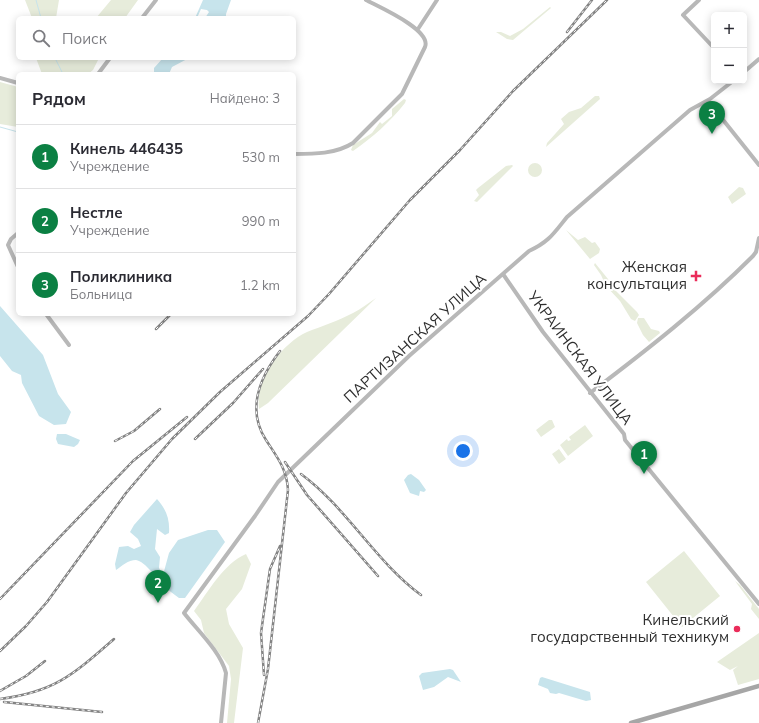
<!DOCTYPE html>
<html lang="ru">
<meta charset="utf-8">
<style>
:root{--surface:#fff;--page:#f2f2f3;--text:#2b2b33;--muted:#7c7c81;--line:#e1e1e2;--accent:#0b8043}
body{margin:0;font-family:Mulish,sans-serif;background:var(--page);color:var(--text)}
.controls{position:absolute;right:12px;top:12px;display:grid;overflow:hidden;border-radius:6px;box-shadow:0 2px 10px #0003}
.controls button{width:36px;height:36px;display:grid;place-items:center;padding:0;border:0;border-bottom:1px solid var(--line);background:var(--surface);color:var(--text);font:20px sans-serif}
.you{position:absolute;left:463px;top:451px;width:14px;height:14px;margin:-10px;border:3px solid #fff;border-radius:50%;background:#1a73e8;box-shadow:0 0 0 6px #1a73e833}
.badge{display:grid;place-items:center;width:26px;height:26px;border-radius:50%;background:var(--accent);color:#fff;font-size:13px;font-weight:700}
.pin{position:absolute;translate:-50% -33px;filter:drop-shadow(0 1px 2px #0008)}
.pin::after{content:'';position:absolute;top:21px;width:14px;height:12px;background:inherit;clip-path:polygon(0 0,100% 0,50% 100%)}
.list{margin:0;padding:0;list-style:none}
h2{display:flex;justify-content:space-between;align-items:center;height:52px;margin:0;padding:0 16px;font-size:17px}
h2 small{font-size:13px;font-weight:400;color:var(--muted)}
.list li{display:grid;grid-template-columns:26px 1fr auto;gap:12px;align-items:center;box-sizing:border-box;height:64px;padding:0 16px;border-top:1px solid var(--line)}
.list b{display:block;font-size:15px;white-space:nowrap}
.list p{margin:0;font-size:13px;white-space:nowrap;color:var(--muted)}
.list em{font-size:13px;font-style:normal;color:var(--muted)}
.icon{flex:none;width:22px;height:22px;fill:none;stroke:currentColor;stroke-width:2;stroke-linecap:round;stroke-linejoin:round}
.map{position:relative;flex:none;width:759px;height:723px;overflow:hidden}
.search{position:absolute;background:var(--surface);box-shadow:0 2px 10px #0003;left:16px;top:16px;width:280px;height:44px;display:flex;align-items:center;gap:10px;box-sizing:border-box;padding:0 14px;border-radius:6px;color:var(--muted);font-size:15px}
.panel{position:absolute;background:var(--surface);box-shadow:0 2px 10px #0003;left:16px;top:72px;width:280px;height:244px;border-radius:6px}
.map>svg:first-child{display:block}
.green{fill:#e7ecdb}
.water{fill:#c7e4ec}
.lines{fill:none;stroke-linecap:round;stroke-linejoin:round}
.stream{stroke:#c7e4ec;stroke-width:1}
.secondary{stroke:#b8b8b8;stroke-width:4}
.primary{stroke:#a6a6a6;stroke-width:4.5}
.rail-casing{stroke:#838383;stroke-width:2.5}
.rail{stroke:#fff;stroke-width:1;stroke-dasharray:3;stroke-linecap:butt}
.poi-dot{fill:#ea2c5a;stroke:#fff;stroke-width:1.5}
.labels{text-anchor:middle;stroke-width:4;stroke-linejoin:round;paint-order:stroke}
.poi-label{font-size:15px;fill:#2e2e2e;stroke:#fff;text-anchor:end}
.street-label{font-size:15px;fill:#2e2e2e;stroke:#fff}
</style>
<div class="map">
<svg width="759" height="723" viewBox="0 0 759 723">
<rect width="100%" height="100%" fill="#fff"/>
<path class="green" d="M25,0h34l-3,18h-24z
M111,0h27l-13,18h-29z
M550,7l1,1 -38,32 -6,-1 -11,-7h5l9,4 13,-7z
M36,58h63l-6,12 -5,4h-46z
M0,82l18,5v40l-18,-3z
M595,96h4l1,3 -54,48 1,-4 17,-19 -3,-5 8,-7 12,-4z
M404,99l2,1 -1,3c-15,19 -32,34 -52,48l-2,-1 2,-5 19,-12 8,-11 2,2 10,-8v-7z
M528 170a7 7 0 1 1 14 0a7 7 0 1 1-14 0Z
M512,165l1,1 -36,36 -3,-1 5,-6 -3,-5 2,-2 28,-22z
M739,187l4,1 3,6 -14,10 -4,-7z
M566,230l12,10 7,-3 7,6 3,-1 5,7 -1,4 -9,6z
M595,263l13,16 2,6 27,27 2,3 -4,6 -4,-2 -11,-18 -14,-15 -5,-11 -7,-10z
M376,298l-108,105 -9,6c-4,-29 22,-65 48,-77 15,-6 31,-11 46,-19 8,-4 15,-10 23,-15z
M638,318h6l7,11 8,2 1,2 -11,9 -6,-7 -6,-12z
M549,420h3l3,7 -14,10 -5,-7z
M585,425l8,11 -25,20 -8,-11 7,-6 1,2 3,-1 -2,-3z
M559,449l7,10 -7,5 -7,-10z
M684,551l36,45 -38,31 -36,-45z
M246,554l5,10 -9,25 -16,20 3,15 14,24 -9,75h-7l4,-44 -2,-13 -25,-33 -3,-13 -7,-9c14,-19 30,-48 52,-57z
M735,581l5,4 19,24v10l-8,-10 1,-5z
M759,633v46l-21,6 -5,-15 5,-4 -8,4 -13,-8z"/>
<path class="water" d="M203,0h28l-5,14v4h-21l4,-6 -2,-2 -6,-1 -4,9h-2z
M163,58h26l-17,9 -3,7 -15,-2v-4z
M0,306l43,49 15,39 13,18 -5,12 -12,1 -15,-9 -17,-33 -1,-8 -9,-4 -12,-15z
M57,434h9l14,6 -2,4 -4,3 -16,-3 -2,-5z
M411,474l8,6 7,10 -2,2 -4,-1 -1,5 -9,-3 -6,-13 4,-5z
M157,499c9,10 13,20 12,34l-4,2 -8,-6 -2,20 5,8 -1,11 4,7 6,-22 9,-13 30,-10h9l8,12 -40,56h-6c-5,-4 -10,-7 -14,-11 -7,-7 -20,-26 -29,-27 -8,0 -14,6 -20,10l-1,-6 4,-17 9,-1 6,3 7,-3 -3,-7 -8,-7 4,-7z
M450,669l3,1 8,12 -13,-5 -14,10 -11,3 -4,-14 3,-3z
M542,677l48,15 1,8 -5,1 -27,-8 -3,1 -6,-1 -2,-4 -10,-4 2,-7z"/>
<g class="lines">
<path class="stream" d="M36,0l5,18
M55,58l8,16
M0,127l18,5"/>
<path class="secondary" d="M699,0l-16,15 31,33
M142,18l14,-18
M418,29l19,-29
M744,72l15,-13
M98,74l12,-16
M0,78l18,5
M708,101l51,64
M294,154c20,0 42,0 59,-11l49,-49 23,-47c7,-17 -46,-40 -59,-47
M18,233l-7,6 -3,6 10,22
M503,274l40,58 81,102 1,6 134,164
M46,314l23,31
M590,393c57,-43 113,-87 163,-137l3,-4 3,-14
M221,723l5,-50c-6,-22 -28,-42 -42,-60l71,-97 23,-34 131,-126 120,-105c20,-9 25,-18 38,-34l123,-107 20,-11 23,-18"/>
<path class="primary" d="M631,723l128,-37"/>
<defs>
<path id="rail" d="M567,32l25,-32
M156,329l15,-15
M195,439l38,-36 30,-34
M115,441l19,-10 26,-22
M285,462l22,33 71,81
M301,474c46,34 74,87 120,121
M0,599l133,-138 54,-44
M0,651l26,-25 21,-24 79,-109 46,-54 48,-47 88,-76 21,-22 81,-94 50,-50 53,-59 94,-91
M264,675l-3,-42 9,-64 10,-23
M0,691l26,-15 19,-15
M0,699c55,-7 74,-25 114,-60
M4,702l98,10
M258,723l10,-54 20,-179c-1,-21 -11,-33 -22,-50 -20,-31 -6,-63 14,-89"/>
</defs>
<use href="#rail" class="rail-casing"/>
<use href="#rail" class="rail"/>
</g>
<g class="poi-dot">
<path d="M694 270h4v4h4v4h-4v4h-4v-4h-4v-4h4z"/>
<circle cx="737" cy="629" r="4"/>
</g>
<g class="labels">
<g class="poi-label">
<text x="687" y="272">Женская<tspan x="687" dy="17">консультация</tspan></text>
<text x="729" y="625">Кинельский<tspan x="729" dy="17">государственный техникум</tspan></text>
</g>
<g class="street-label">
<text transform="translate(415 338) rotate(-42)" y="5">ПАРТИЗАНСКАЯ УЛИЦА</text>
<text transform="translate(580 358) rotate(53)" y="5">УКРАИНСКАЯ УЛИЦА</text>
</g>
</g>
</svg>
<div class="controls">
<button>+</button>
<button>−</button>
</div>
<div class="you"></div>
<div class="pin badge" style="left:644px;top:474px">1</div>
<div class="pin badge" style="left:158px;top:603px">2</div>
<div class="pin badge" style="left:712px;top:134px">3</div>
<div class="search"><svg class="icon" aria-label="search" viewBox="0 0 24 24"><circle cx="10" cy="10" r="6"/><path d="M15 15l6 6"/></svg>Поиск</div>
<section class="panel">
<h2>Рядом<small>Найдено: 3</small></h2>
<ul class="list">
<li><span class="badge">1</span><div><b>Кинель 446435</b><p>Учреждение</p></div><em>530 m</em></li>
<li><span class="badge">2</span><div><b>Нестле</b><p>Учреждение</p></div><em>990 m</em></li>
<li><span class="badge">3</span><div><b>Поликлиника</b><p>Больница</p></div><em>1.2 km</em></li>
</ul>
</section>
</div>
